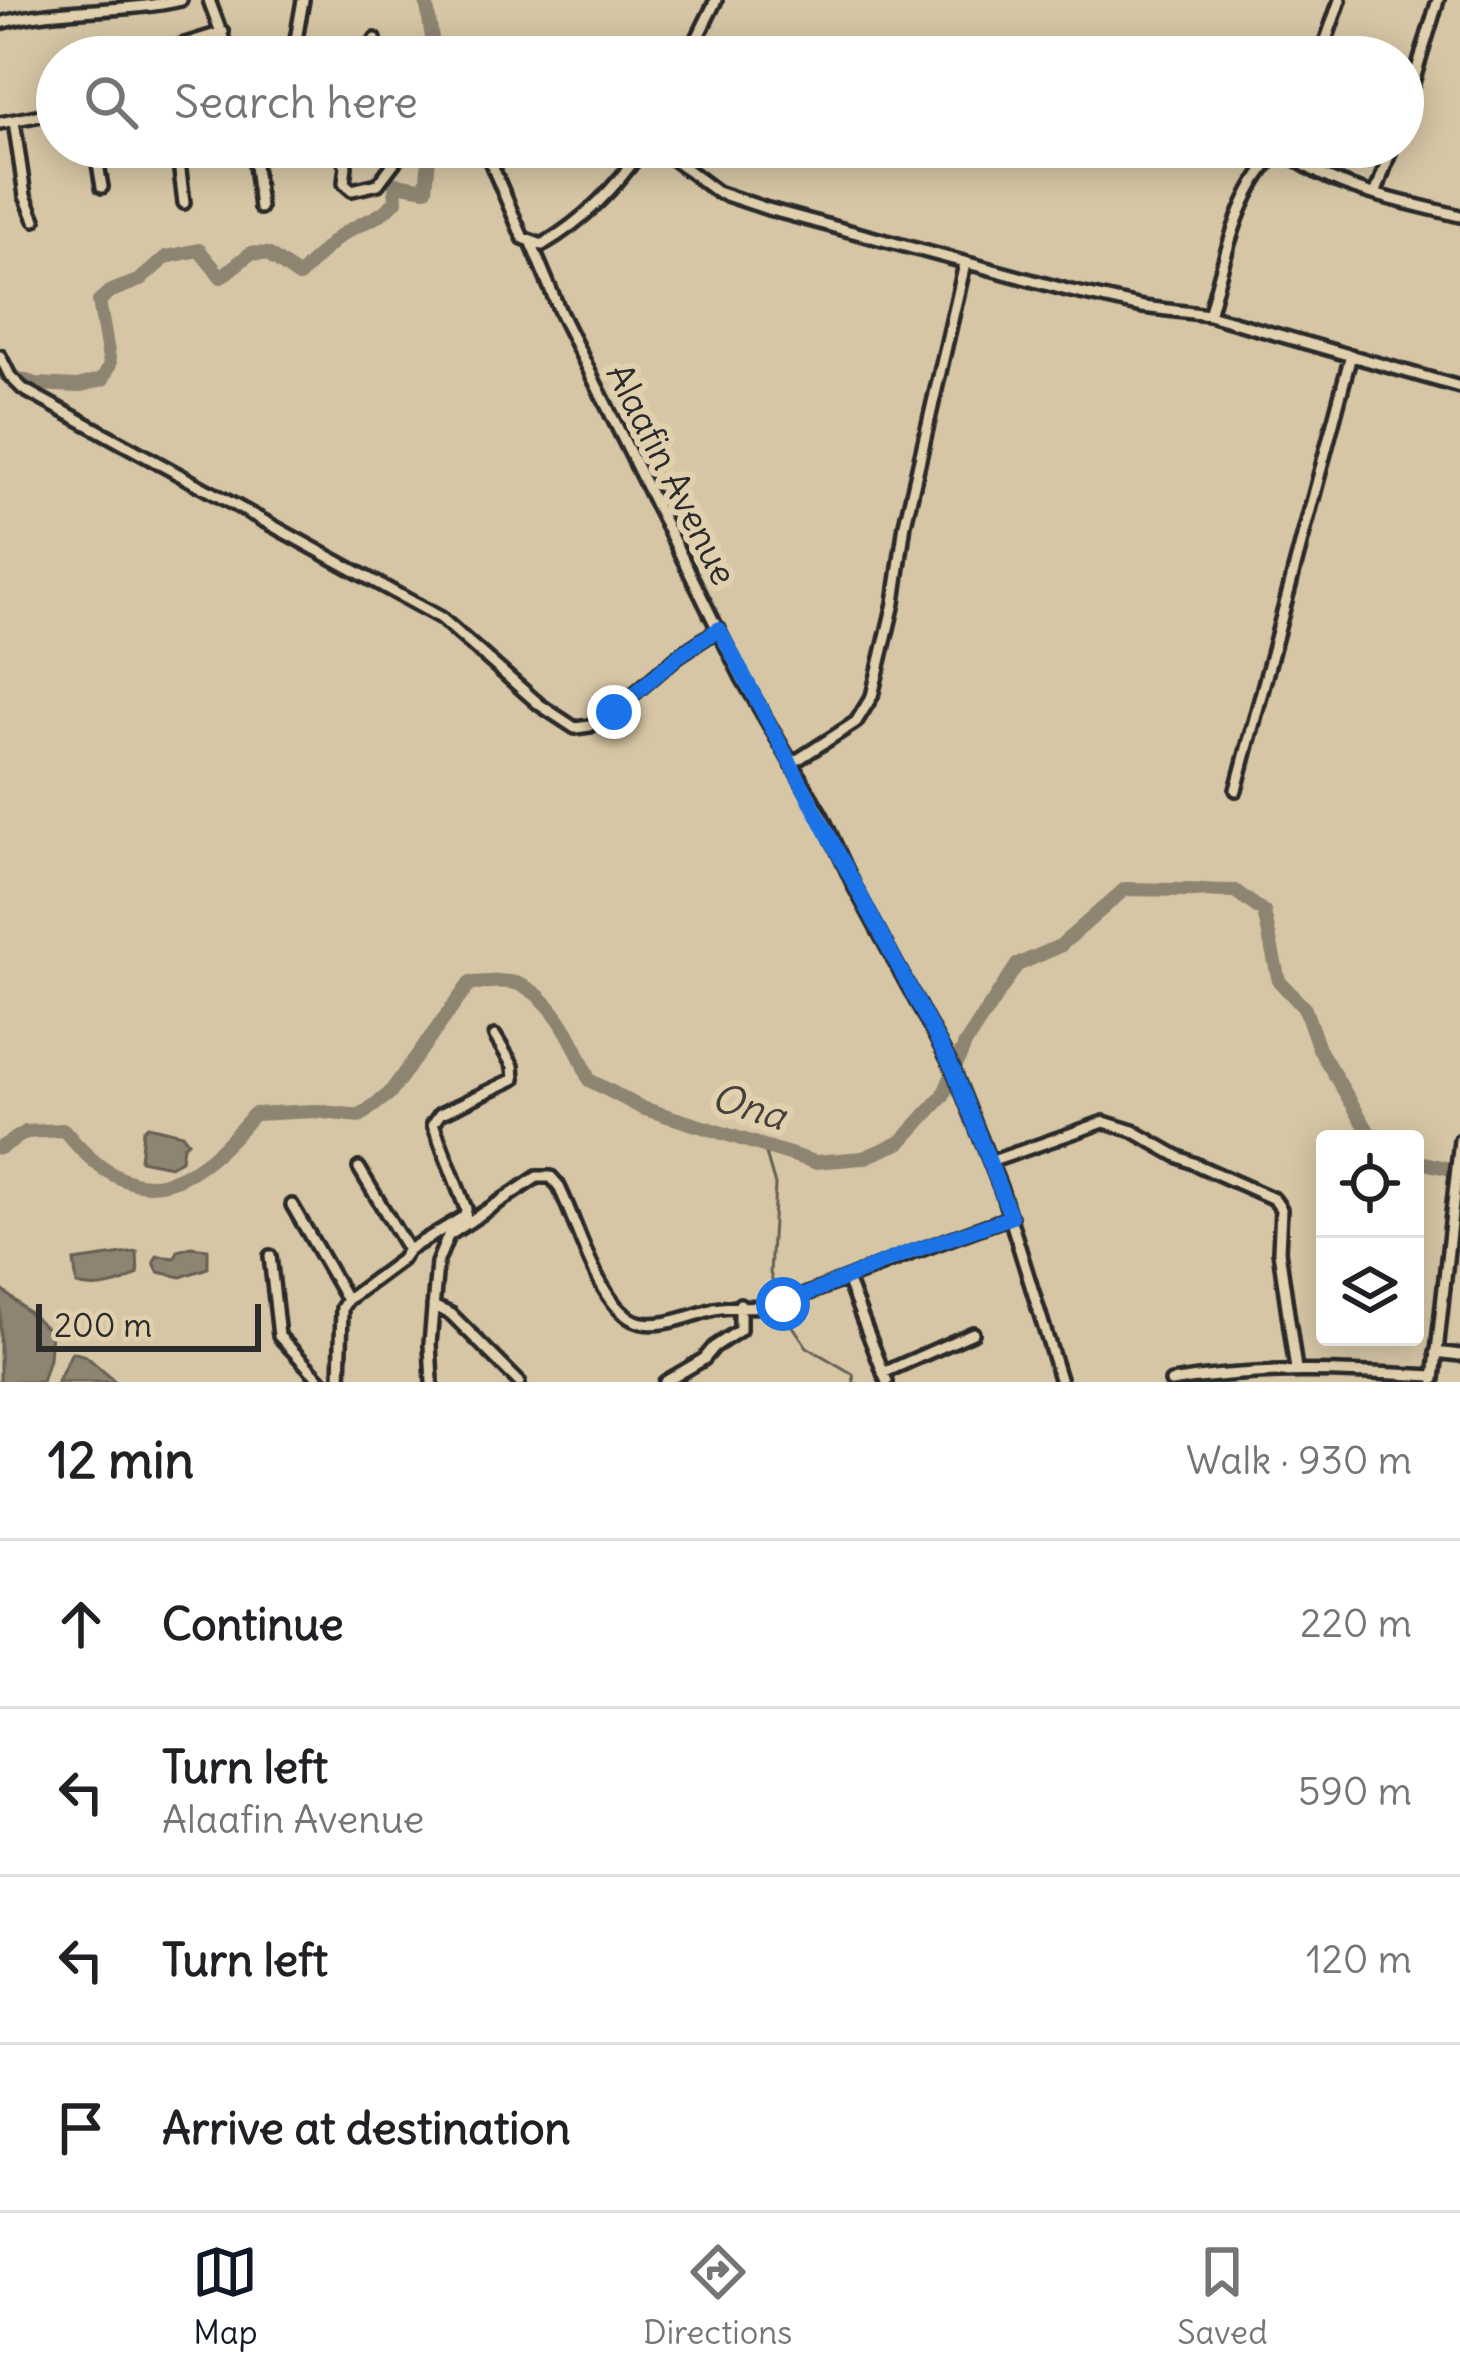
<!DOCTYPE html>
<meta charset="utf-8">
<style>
:root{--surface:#fff;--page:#f6f6f6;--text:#202124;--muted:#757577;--line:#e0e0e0;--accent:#111827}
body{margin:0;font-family:Delius,sans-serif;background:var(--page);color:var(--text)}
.controls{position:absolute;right:36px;bottom:36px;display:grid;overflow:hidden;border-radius:12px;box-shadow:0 6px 30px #0003}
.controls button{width:108px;height:108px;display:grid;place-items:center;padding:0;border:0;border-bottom:3px solid var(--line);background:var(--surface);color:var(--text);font:60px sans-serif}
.scale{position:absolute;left:36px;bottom:30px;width:225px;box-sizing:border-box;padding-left:12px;border:6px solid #2b2b2b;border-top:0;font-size:33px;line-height:42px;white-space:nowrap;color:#2b2b2b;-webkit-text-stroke:9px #e1d0ad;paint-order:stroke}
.stop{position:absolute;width:36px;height:36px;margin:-27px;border:9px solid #1a73e8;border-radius:50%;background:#fff}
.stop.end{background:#1a73e8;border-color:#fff;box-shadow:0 3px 12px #0008}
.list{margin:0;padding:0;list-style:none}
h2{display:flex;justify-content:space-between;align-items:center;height:156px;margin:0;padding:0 48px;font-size:51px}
h2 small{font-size:39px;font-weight:400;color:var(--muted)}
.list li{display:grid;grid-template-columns:78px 1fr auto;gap:36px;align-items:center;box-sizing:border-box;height:168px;padding:0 48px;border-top:3px solid var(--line)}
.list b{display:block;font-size:45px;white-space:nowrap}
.list p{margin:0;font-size:39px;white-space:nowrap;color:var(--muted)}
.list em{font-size:39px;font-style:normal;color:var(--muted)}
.icon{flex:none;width:66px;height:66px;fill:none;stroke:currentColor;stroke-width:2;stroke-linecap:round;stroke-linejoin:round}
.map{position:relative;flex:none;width:1460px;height:1382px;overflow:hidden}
.search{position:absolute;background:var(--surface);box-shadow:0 6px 30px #0003;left:36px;right:36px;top:36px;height:132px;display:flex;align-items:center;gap:30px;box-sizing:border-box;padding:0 42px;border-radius:66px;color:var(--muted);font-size:45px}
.sheet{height:828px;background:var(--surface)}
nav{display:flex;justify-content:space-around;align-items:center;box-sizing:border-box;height:168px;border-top:3px solid var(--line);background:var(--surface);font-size:33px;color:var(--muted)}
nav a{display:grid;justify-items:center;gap:6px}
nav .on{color:var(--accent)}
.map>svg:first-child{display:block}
.water{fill:#8d8471;stroke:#666055;stroke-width:3}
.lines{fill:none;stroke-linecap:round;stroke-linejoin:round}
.stream{stroke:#666055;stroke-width:3}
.river{stroke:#8d8471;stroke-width:14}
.minor-casing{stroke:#2b2b2b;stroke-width:18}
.minor{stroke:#e1d0ad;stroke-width:9}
.route{stroke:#1a73e8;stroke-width:15}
.labels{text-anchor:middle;stroke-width:12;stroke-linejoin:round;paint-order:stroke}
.street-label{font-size:36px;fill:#2b2b2b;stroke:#e1d0ad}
.water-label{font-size:39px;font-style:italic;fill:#44413c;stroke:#e1d0ad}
</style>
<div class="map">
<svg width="1460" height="1382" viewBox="0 0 1460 1382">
<rect width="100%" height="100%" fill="#d6c6a5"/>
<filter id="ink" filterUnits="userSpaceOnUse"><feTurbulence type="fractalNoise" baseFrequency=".00833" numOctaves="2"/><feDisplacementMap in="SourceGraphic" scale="24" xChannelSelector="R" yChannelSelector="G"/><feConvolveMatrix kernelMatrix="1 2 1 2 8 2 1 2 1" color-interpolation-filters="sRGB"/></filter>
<g filter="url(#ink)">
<path class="water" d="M148,1126l34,8 6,8 -5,4 -2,14 -11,6 -30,-6 3,-30z
M191,1247l17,2v19l-27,9 -23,-5 -4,-10 3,-6 18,2 3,-7z
M137,1252l1,22c-17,11 -42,17 -61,11l-3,-24z
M0,1288l51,44 -2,27 -7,23h-42z
M72,1352l14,4 30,26h-59z"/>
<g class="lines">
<path class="stream" d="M764,1147l11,38 -5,88 9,28
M782,1310l25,37 46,27 1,8"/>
<path class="river" d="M426,0l9,57
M0,373l36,11 42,2 25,-7 7,-15 -11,-63 10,-9 31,-12 26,-23 33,-7 22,27 30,-24 17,1 31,22c17,-17 33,-37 54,-48 19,-10 28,-11 43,-27l-1,-17 31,5 4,-42
M0,1148l26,-16 38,-2c71,88 125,61 190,-16l60,-3 46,5 29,-22 81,-111c13,0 28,-3 40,-1 40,6 67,65 79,98l53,28 173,54 48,-4 38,-16 42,-46 22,-52 52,-79 43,-19 65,-57 110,2 29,21 15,69 26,28 14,40 54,90
M1415,1161l45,10"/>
<defs>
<path id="minor" d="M209,0l21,57
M0,23c59,-17 121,-9 181,-23
M116,57l46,-6 61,-19
M300,57l-6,-6 9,-51
M369,57l6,-18
M688,57l28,-57
M1320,57l20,-57
M1403,116l35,-116
M14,121l11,75 10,24
M0,123l57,-11
M95,147l7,40
M177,147l7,56
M253,147l7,61
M298,147l43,9 5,10 -2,17 8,7 26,-6 28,-37
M484,147l39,91 19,7c43,-25 74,-58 102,-98
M657,147l60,45 51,17 303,82 72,16 66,8 251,72
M1283,149c45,41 120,52 177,67
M1376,192l16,-45
M531,243l30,71 181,364 80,138 33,72 98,181 49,123 59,190
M1209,315c16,-56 29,-129 75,-168
M0,356l10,20 13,13 418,229 99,87 35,23 15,-2 24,-15 64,-55 41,-27
M791,764l65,-42 16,-26 22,-93 11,-79 60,-260
M1236,790l115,-435
M990,1162l114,-40 29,9 44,25 97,43 7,10 -2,42 17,118
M359,1168l49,82
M292,1205l55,95
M270,1256l9,80 43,46
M847,1279l40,103
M433,1306l18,8 68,68
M1436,1352l24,3
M883,1373l90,-40
M1434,1379l26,-239
M340,1382l2,-74 5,-8 54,-40 7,-10 57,-34 1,-7 -33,-85 7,-10 74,-35 -1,-13 -18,-30
M432,1382l-2,-38 7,-81 11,-27 89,-59h14l7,8c18,34 39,117 75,135 23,11 59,-5 81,-11 23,-5 52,1 73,-7 74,-29 148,-59 224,-85
M665,1382l39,-23 10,-12 26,-17v-26
M1171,1382c88,-15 174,-11 263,-6"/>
</defs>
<use href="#minor" class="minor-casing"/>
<use href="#minor" class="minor"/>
</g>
</g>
<g class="lines" filter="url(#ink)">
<path class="route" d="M614,712l64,-56 41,-27 234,440 58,148 -107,37 -121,50"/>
</g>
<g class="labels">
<g class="street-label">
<text transform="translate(672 474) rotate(63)" y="13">Alaafin Avenue</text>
</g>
<g class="water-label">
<text transform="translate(749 1106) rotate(17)" y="14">Ona</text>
</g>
</g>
</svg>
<div class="controls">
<button><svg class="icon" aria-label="locate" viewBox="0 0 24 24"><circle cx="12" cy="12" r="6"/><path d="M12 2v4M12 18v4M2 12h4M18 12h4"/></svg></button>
<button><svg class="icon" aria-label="layers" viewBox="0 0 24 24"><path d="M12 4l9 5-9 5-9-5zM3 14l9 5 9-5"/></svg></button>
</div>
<div class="scale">200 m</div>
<div class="stop" style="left:783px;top:1304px"></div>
<div class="stop end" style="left:614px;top:712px"></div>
<div class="search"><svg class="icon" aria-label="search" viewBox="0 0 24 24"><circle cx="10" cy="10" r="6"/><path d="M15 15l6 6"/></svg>Search here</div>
</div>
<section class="sheet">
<h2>12 min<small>Walk · 930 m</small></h2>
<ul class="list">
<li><svg class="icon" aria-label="ahead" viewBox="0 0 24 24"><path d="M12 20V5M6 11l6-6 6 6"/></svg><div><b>Continue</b></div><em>220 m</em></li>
<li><svg class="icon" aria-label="left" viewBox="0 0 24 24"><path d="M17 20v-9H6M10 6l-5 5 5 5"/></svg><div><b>Turn left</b><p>Alaafin Avenue</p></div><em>590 m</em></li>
<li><svg class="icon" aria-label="left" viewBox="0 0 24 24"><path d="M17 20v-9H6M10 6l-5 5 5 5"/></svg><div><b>Turn left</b></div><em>120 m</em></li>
<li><svg class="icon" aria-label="arrive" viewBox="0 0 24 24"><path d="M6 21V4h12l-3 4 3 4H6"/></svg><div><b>Arrive at destination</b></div></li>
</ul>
</section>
<nav>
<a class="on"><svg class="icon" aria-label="map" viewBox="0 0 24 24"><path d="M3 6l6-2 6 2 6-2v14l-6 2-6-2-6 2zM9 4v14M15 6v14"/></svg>Map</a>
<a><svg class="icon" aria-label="directions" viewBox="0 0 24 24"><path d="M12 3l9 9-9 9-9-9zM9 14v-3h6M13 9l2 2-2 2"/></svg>Directions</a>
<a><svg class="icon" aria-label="saved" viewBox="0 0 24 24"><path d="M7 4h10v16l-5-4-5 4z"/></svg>Saved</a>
</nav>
